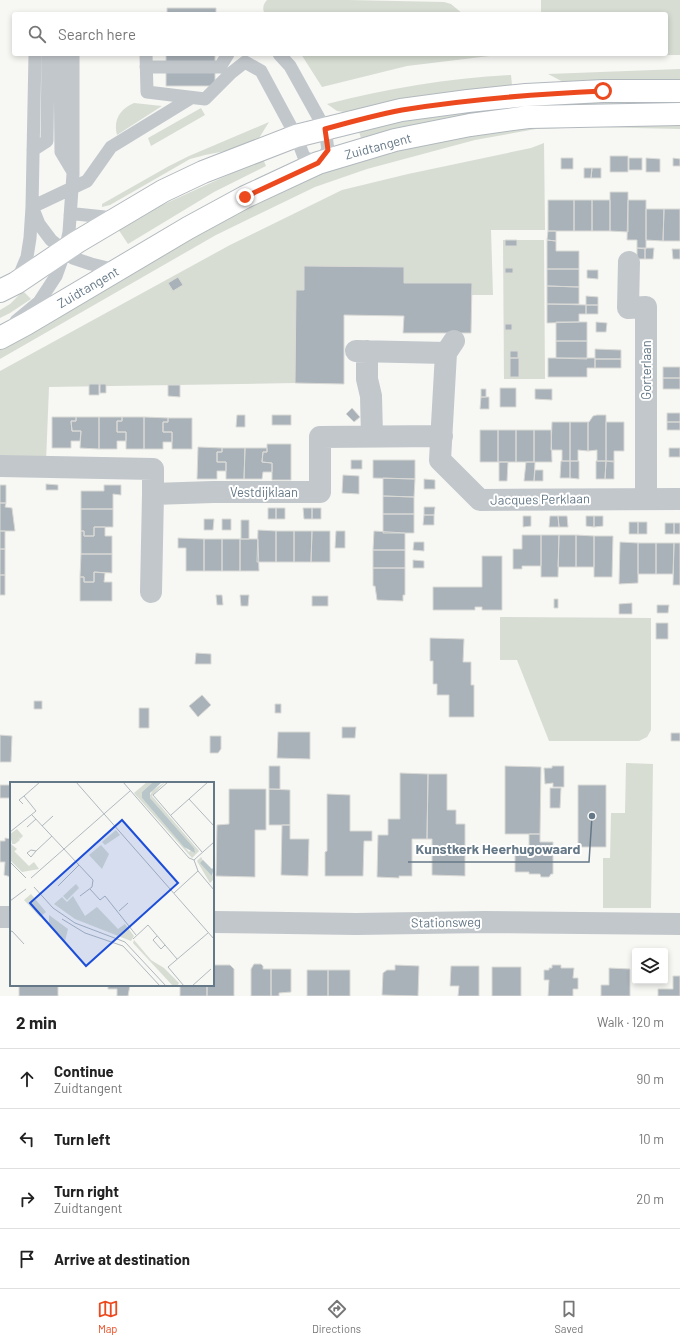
<!DOCTYPE html>
<meta charset="utf-8">
<style>
:root{--surface:#fff;--page:#f6f6f6;--text:#222;--muted:#767676;--line:#e0e0e0;--accent:#ec491f}
body{margin:0;font-family:Barlow,sans-serif;background:var(--page);color:var(--text)}
.controls{position:absolute;right:12px;bottom:12px;display:grid;overflow:hidden;border-radius:4px;box-shadow:0 2px 6px #0003}
.controls button{width:36px;height:36px;display:grid;place-items:center;padding:0;border:0;border-bottom:1px solid var(--line);background:var(--surface);color:var(--text);font:20px sans-serif}
.stop{position:absolute;width:12px;height:12px;margin:-9px;border:3px solid #ec491f;border-radius:50%;background:#fff}
.stop.end{background:#ec491f;border-color:#fff;box-shadow:0 1px 4px #0008}
.list{margin:0;padding:0;list-style:none}
h2{display:flex;justify-content:space-between;align-items:center;height:52px;margin:0;padding:0 16px;font-size:17px}
h2 small{font-size:13px;font-weight:400;color:var(--muted)}
.list li{display:grid;grid-template-columns:26px 1fr auto;gap:12px;align-items:center;box-sizing:border-box;height:60px;padding:0 16px;border-top:1px solid var(--line)}
.list b{display:block;font-size:15px;white-space:nowrap}
.list p{margin:0;font-size:13px;white-space:nowrap;color:var(--muted)}
.list em{font-size:13px;font-style:normal;color:var(--muted)}
.icon{flex:none;width:22px;height:22px;fill:none;stroke:currentColor;stroke-width:2;stroke-linecap:round;stroke-linejoin:round}
.map{position:relative;flex:none;width:680px;height:996px;overflow:hidden}
.search{position:absolute;background:var(--surface);box-shadow:0 2px 6px #0003;left:12px;right:12px;top:12px;height:44px;display:flex;align-items:center;gap:10px;box-sizing:border-box;padding:0 14px;border-radius:4px;color:var(--muted);font-size:15px}
.sheet{height:292px;background:var(--surface)}
nav{display:flex;justify-content:space-around;align-items:center;box-sizing:border-box;height:56px;border-top:1px solid var(--line);background:var(--surface);font-size:11px;color:var(--muted)}
nav a{display:grid;justify-items:center;gap:2px}
nav .on{color:var(--accent)}
.map>svg:first-child{display:block}
.green{fill:#d7ddd3}
.building{fill:#a9b2b8;stroke:#d9d9d6}
.lines{fill:none;stroke-linecap:round;stroke-linejoin:round}
.secondary-casing{stroke:#b2b9be;stroke-width:24}
.lane{stroke:#c2c7cb;stroke-width:13}
.street{stroke:#c2c7cb;stroke-width:22}
.secondary{stroke:#fff;stroke-width:22}
.route{stroke:#ec491f;stroke-width:5}
.labels{text-anchor:middle;stroke-width:4;stroke-linejoin:round;paint-order:stroke}
.street-label{font-size:13px;fill:#657887;stroke:#fff}
.inset-road{fill:none;stroke:#b0b9be;stroke-width:1}
.view{fill:#1d4ed8;fill-opacity:0.15;stroke:#1d4ed8;stroke-width:2}
.inset-edge{fill:none;stroke:#657887;stroke-width:2}
.leader{fill:none;stroke:#657887;stroke-width:1.5}
.callout-dot{fill:#657887;stroke:#fff;stroke-width:1.5}
.callout-label{font-size:14px;text-anchor:middle;font-weight:bold;fill:#657887;stroke:#fff;stroke-width:4;stroke-linejoin:round;paint-order:stroke}
</style>
<div class="map">
<svg width="680" height="996" viewBox="0 0 680 996">
<rect width="100%" height="100%" fill="#f7f7f4"/>
<path class="green" d="M267,0h81l96,2 7,2 12,10h-198c-3,-5 -2,-10 2,-14z
M541,0h139v55l-139,1v-2h125v-40h-125z
M301,54h205l-99,12 -85,21z
M680,69v12l-111,4 -21,-11z
M511,75l1,10 -160,28 -15,-2 -10,-7c59,-15 122,-26 184,-29z
M680,97v9l-147,1v-4z
M134,103l28,3 -45,29c-4,-15 3,-26 17,-32z
M201,108l4,7 -54,31 -3,-8z
M507,108l-50,8 -48,12 -47,14 -4,-14 73,-15z
M269,122l-13,21 -10,4 -41,8 -15,4 -80,46 -8,2v-3l67,-38 20,-10z
M680,122v7l-88,-2 -56,2 -61,11 -108,29 -52,18 -99,48 -216,124v-13l202,-116 110,-53 71,-25 152,-29z
M544,143l1,87h-54l2,65h-21l-68,-12 -1,-16 -99,-1v24h-8l-1,93 -246,4 -3,75 -46,-3v-88l230,-126 112,-55 66,-16 123,-26z
M263,159l3,7 -52,26 -86,52 -10,-15 31,-18z
M503,240h41l1,139h-41z
M23,291l8,8 -21,14 -10,5v-8l10,-6z
M500,617l151,1v112l-4,7 -8,4h-90l-32,-81h-17z
M626,763l27,1 -2,144h-48v-50h7l1,-45h14z"/>
<path class="building" d="M167,8h49v6h-49z
M166,54h49v32h-49z
M610,156h18v16h-18z
M561,158h12v11h-12z
M629,158h13v12h-13z
M646,158l14,1v13h-14z
M673,158l7,1v7h-7z
M584,168h8l-1,10h-7z
M592,168h9v10h-10z
M610,192h18v40l-18,-1z
M548,200h26v31h-26z
M574,200h18v31h-18z
M592,200h18v31h-18z
M628,200h18v49l-9,-1v-8h-10z
M646,209h18l-1,32 -17,-1z
M664,209h16v32h-17z
M548,231h8v10l-9,-1z
M505,240h12v6h-12z
M547,240l9,1v10h23v18h-32z
M637,248h8v11h-8z
M645,248h9l-1,11h-8z
M672,249h8v10h-7z
M304,266l100,1v16h68l-1,50h-68l1,-17 -60,-1v69l-49,-1 1,-93h8z
M505,268h8v5h-8z
M547,269h32v18l-32,-1z
M587,270h11v9l-11,-1z
M178,277l5,8 -10,6 -5,-8z
M547,286l32,1v17h-32z
M586,296l12,1v8h-12z
M547,304l39,1v9h-7v8l-32,1z
M586,305h12v9h-12z
M556,322h31v19h-31z
M596,322l11,1 -1,9h-10z
M505,324h7v6h-7z
M556,341h31v18l-31,-1z
M595,349l26,1v9h-26z
M510,351h8v7h-8z
M510,358h9v19h-9z
M548,358h47v10h-8v9h-39z
M595,359h26v9h-26z
M663,367h17v11h-17z
M663,378h17v11h-17z
M89,384h10v11h-10z
M100,384h6v9h-6z
M168,385h12v12l-12,-1z
M500,388h16v19h-16z
M481,389h5v8h-5z
M535,389h17v11l-17,-1z
M481,397h8v12h-9z
M352,408l8,9 -6,5 -8,-8z
M667,413h13v9h-13z
M237,415h8v12h-9z
M272,415h19v10h-19z
M597,415h9v46h-9v-11l-9,1v-29h1l4,-6z
M52,417h24v4h-5l1,10h9l-1,10h-9v7h-19z
M76,417h23v32l-19,-1 1,-17h-9l-1,-10h5z
M99,417h23v4h-5v11h9v9h-9v8h-18z
M122,417h22v32h-18v-17h-9v-11h5z
M144,417l24,1v4h-5v10h9v10h-9v7h-19z
M168,418h24v31h-20v-17h-9v-10h5z
M552,422h18v39h-8v-11h-11z
M570,422h18v29l-10,-1v11h-8z
M606,422h18v29h-10v11l-8,-1z
M667,422h13v8h-13z
M480,430h18v32h-18z
M498,430h18v32h-18z
M516,430h18v32h-18z
M534,430h17l1,32h-18z
M267,444h24v36h-19v-17l-10,-1 1,-10h4z
M198,447l24,1v4h-5v10h9v9h-9v8h-20z
M222,448h23l-1,31h-18v-17h-9v-10h5z
M245,448h22v4h-4l-1,10 10,1v9h-9l-1,7h-18z
M669,448h11v9h-11z
M351,460h11v9h-11z
M373,460h42v19l-42,-1z
M561,461h9v17h-10z
M570,461h9v18l-9,-1z
M596,461h10l-1,18h-9z
M606,461h8v18h-9z
M499,462h9l-1,19h-8z
M526,462h9l-1,19h-10z
M535,470h8v11h-9z
M343,475l16,1v18l-17,-1z
M383,478l32,1 -1,18 -31,-1z
M424,479l11,1v9h-11z
M46,484l12,1v5h-12z
M0,485h6v18h-6z
M104,485h17v10l-8,-1v15h-32v-18h23z
M383,496l31,1v17h-31z
M0,503h6l-1,4 7,1 3,23h-15z
M424,507h11l-1,8h-10z
M268,508h8v11h-8z
M276,508h9v11h-9z
M303,508h9v11h-8z
M312,508h9v11h-9z
M81,509h32v18h-19v9h-10v-5h-3z
M383,514h31v19h-31z
M424,515h10v10h-11z
M523,516h8v10l-8,1z
M550,516h8l1,11h-10z
M558,516h9l1,11h-9z
M586,516h8v11l-8,-1z
M594,516h9v10l-9,1z
M204,519h10l-1,11h-9z
M222,519h9v11h-9z
M241,520h8v19h-8z
M629,522h9v12h-9z
M638,522h9v12h-9z
M665,523h9v11h-9z
M674,523h6v11h-6z
M94,527h11v9h7v18h-31v-23h3v5h10z
M258,530l18,1v31h-19z
M0,531h5v18h-5z
M276,531h18v31h-18z
M294,531h18l-1,31h-17z
M312,531h18v31h-19z
M336,531h9v17h-10z
M374,531l31,2v17h-32z
M522,535h19v31h-19v3h-9v-20h9z
M541,535h18l-1,42h-17z
M559,535h17v32h-18z
M576,535l18,1v31h-18z
M594,536h19l-1,41h-18z
M178,538l26,1v32h-18v-23h-8z
M204,539h18v32h-18z
M222,539h18v32h-18z
M240,539h18l1,32h-19z
M414,542h10v9l-11,-1z
M620,542l18,1v40l-19,1z
M638,543h18v31h-18z
M656,543h18l-1,31h-17z
M674,543h6v42h-7z
M0,549h5v26h-5z
M373,550h32v18h-32z
M81,554h31v19l-18,-1v10h-10v-5h-4z
M482,556h20v54h-20v-3h-7v3h-42v-23h49z
M413,560l11,1v7h-11z
M373,568h32v27h-2v6l-26,-1 -2,-14h-2z
M94,572l11,1 -1,9h8v19h-32v-24h4v5h10z
M0,575h5v20h-5z
M216,595h6l1,10h-6z
M240,595h9l-1,11h-7z
M312,596h16v10h-16z
M554,599h4v9h-4z
M632,603v11h-13v-10z
M657,605h12l-1,8h-11z
M656,623h12v16h-12z
M430,638l34,1 -1,23h8v23h3v32h-25v-22h-12v-11h-4v-23h-3z
M196,653l15,1v10h-16z
M202,695l9,10 -13,12 -9,-11z
M34,701h8v8h-8z
M275,704h6v9h-6z
M139,708h10v20h-10z
M342,727h14l-1,11h-13z
M278,732h32v27l-33,-1z
M671,733h9v8h-9z
M0,735l12,1 -1,26h-11z
M210,736h11v13l-3,4h-8z
M269,766h11v23h-11z
M505,766l36,1 -1,67h-35z
M552,766h12v21h-11v-4l-8,1 -1,-16h8z
M400,773l28,1 -1,65h-15v37h-13v2l-22,-1 1,-42h10v-16h12z
M428,774h19v36h9v14h9v52l-33,-1v-36h-5z
M0,785h11v13h-11z
M578,785h28v62h-28z
M550,788h11l-1,20h-10z
M229,789h37v41h-11v47l-39,-1 1,-51 12,-1z
M269,789l21,1v35h-21z
M327,794l23,1v36h22v10h-8l-1,35h-38v-24l2,-1z
M282,825h8v14h19l-1,37 -27,-1z
M529,834h11v8h13v32h-2l-2,3h-8l-1,-3h-11v-2h-14v-21h14z
M5,838l6,1v38l-7,-2 1,-13h-5v-21h5z
M254,964h7l2,2v3h8v27h-20v-27z
M213,965h17l4,4v27h-27v-11h6z
M395,965l24,1 -1,30 -36,-1 1,-22 4,-3h8z
M552,965h9v3h13l-1,10h5v11h-5v7h-25l1,-16h-5v-10h5v-2h3z
M451,966h28v30h-21l1,-10h-9z
M492,967h29v29h-29z
M609,968l21,1v27h-29v-11h8z
M271,969h20v23l-12,1v3h-8z
M307,970h21v26h-21z
M328,970h22v26h-22z
M673,976h7v20h-22v-7h15z
M19,985h39v11h-39z
M108,985h22l-2,11h-11v-7h-9z
M180,985h27v11h-27z"/>
<g class="lines">
<defs>
<path id="secondary" d="M0,291l16,-8 61,-41 86,-51 40,-19 93,-36 105,-26 67,-9 58,-6 77,-4h77
M0,338l26,-14 162,-96 57,-31 73,-34 77,-23 75,-15 58,-8 152,-3"/>
</defs>
<use href="#secondary" class="secondary-casing"/>
<path class="lane" d="M146,54l1,38 58,7 26,-26 14,-11 16,9 35,65 8,21 14,6 10,-13 -3,-21 -35,-63 -11,-12
M60,56l1,96 12,20
M146,67h74l8,-13
M33,150l14,-9 1,-84
M32,207l55,-26 24,-34 80,-49
M33,209l6,15 12,16 22,18 18,6 25,6
M70,215l6,-1 38,4
M17,281l10,-24 3,-19 2,-31 3,-153
M16,321l23,-19 17,-26 9,-25 4,-19 4,-58v-120"/>
<path class="street" d="M629,262l-1,46 18,-1v191
M454,341l-8,12 -6,107 40,40 200,-1
M356,351l90,2
M367,351v28l4,17 1,40
M0,466l153,3v25l60,-2h107v-55l122,-1
M151,592l2,-98
M0,917h11
M213,922l143,2 128,-2 196,2"/>
<use href="#secondary" class="secondary"/>
</g>
<g class="lines">
<path class="route" d="M245,197l73,-34 10,-13 -3,-21c25,-7 51,-14 77,-19 67,-11 134,-16 201,-19"/>
</g>
<g class="labels">
<g class="street-label">
<text transform="translate(378 146) rotate(-15)" y="5">Zuidtangent</text>
<text transform="translate(88 287) rotate(-30)" y="5">Zuidtangent</text>
<text transform="translate(646 370) rotate(-90)" y="5">Gorterlaan</text>
<text x="264" y="497">Vestdijklaan</text>
<text transform="translate(540 499) rotate(-1)" y="5">Jacques Perklaan</text>
<text transform="translate(446 922) rotate(-1)" y="5">Stationsweg</text>
</g>
</g>
<g transform="translate(10 782)">
<rect width="204" height="204" fill="#f7f7f4"/>
<path d="M137,0h6l-11,10v6l47,54 5,-4 -45,-51 4,-7 12,-8 -13,14 47,55 -7,7 -58,-65zM7,47l6,7 -3,3 -2,-2 2,3 -5,4h-3l-2,-10zM106,48l4,5 -15,10 -3,-3zM1,62l6,5 -6,5 3,-3 15,15 5,-4 5,7 -17,3 -12,-12zM91,63l8,9 -7,15 -13,-14zM191,75l11,19 2,-2v5l-4,4 -13,-22zM66,102l3,4 -12,12 -4,-4zM21,112l15,18 -6,5 -16,-17zM63,114l12,20 12,-9 21,22 7,-5 9,12 -3,5 -56,-22 -21,-15 8,-7 5,5zM39,133l19,14 -3,12 -16,-16zM124,158l17,20 13,8 15,15 -2,3h-4l-40,-43z" fill="#d7ddd3"/>
<path d="M143,0h9l-12,11v5l44,50 1,5 -11,-6 -42,-49v-6zM193,78l9,9 2,-2 -2,9 -12,-13z" fill="#b8c6c9"/>
<path class="inset-road" d="M66,0l138,157M113,0l66,76 5,2M158,0l-15,13 49,57M179,17l25,27M13,22l-4,-4 5,-4M22,33l61,65 -1,7 -12,9M161,33l37,-33M32,44l11,-10M17,45l9,-8M0,50l26,-21 -12,-15 16,-14M26,69l-5,6 -4,-4 4,-3 5,1 16,-15M184,78l4,11 16,19M184,78l20,-18M0,80l16,16M21,96l99,-87M48,104l21,-21M24,105l19,21 22,15 50,19 41,44M80,107l10,11 5,-4 31,39M164,111l24,-22M0,119l16,-12M109,129l9,-8M52,137l23,14 38,13 37,40M0,150l2,-1 12,13M147,154l-4,4 8,9 4,-4M123,157l15,-14 29,34M174,204l-16,-19 40,-34M182,204l19,-17"/>
<path class="view" d="M112,38l56,63 -92,83 -56,-63z"/>
<rect width="204" height="204" class="inset-edge"/>
</g>
<path class="leader" d="M592 816L589 862H408"/>
<circle class="callout-dot" cx="592" cy="816" r="4"/>
<g class="callout-label">
<text x="498" y="854">Kunstkerk Heerhugowaard</text>
</g>
</svg>
<div class="controls">
<button><svg class="icon" aria-label="layers" viewBox="0 0 24 24"><path d="M12 4l9 5-9 5-9-5zM3 14l9 5 9-5"/></svg></button>
</div>
<div class="stop" style="left:603px;top:91px"></div>
<div class="stop end" style="left:245px;top:197px"></div>
<div class="search"><svg class="icon" aria-label="search" viewBox="0 0 24 24"><circle cx="10" cy="10" r="6"/><path d="M15 15l6 6"/></svg>Search here</div>
</div>
<section class="sheet">
<h2>2 min<small>Walk · 120 m</small></h2>
<ul class="list">
<li><svg class="icon" aria-label="ahead" viewBox="0 0 24 24"><path d="M12 20V5M6 11l6-6 6 6"/></svg><div><b>Continue</b><p>Zuidtangent</p></div><em>90 m</em></li>
<li><svg class="icon" aria-label="left" viewBox="0 0 24 24"><path d="M17 20v-9H6M10 6l-5 5 5 5"/></svg><div><b>Turn left</b></div><em>10 m</em></li>
<li><svg class="icon" aria-label="right" viewBox="0 0 24 24"><path d="M7 20v-9h11M14 6l5 5-5 5"/></svg><div><b>Turn right</b><p>Zuidtangent</p></div><em>20 m</em></li>
<li><svg class="icon" aria-label="arrive" viewBox="0 0 24 24"><path d="M6 21V4h12l-3 4 3 4H6"/></svg><div><b>Arrive at destination</b></div></li>
</ul>
</section>
<nav>
<a class="on"><svg class="icon" aria-label="map" viewBox="0 0 24 24"><path d="M3 6l6-2 6 2 6-2v14l-6 2-6-2-6 2zM9 4v14M15 6v14"/></svg>Map</a>
<a><svg class="icon" aria-label="directions" viewBox="0 0 24 24"><path d="M12 3l9 9-9 9-9-9zM9 14v-3h6M13 9l2 2-2 2"/></svg>Directions</a>
<a><svg class="icon" aria-label="saved" viewBox="0 0 24 24"><path d="M7 4h10v16l-5-4-5 4z"/></svg>Saved</a>
</nav>
